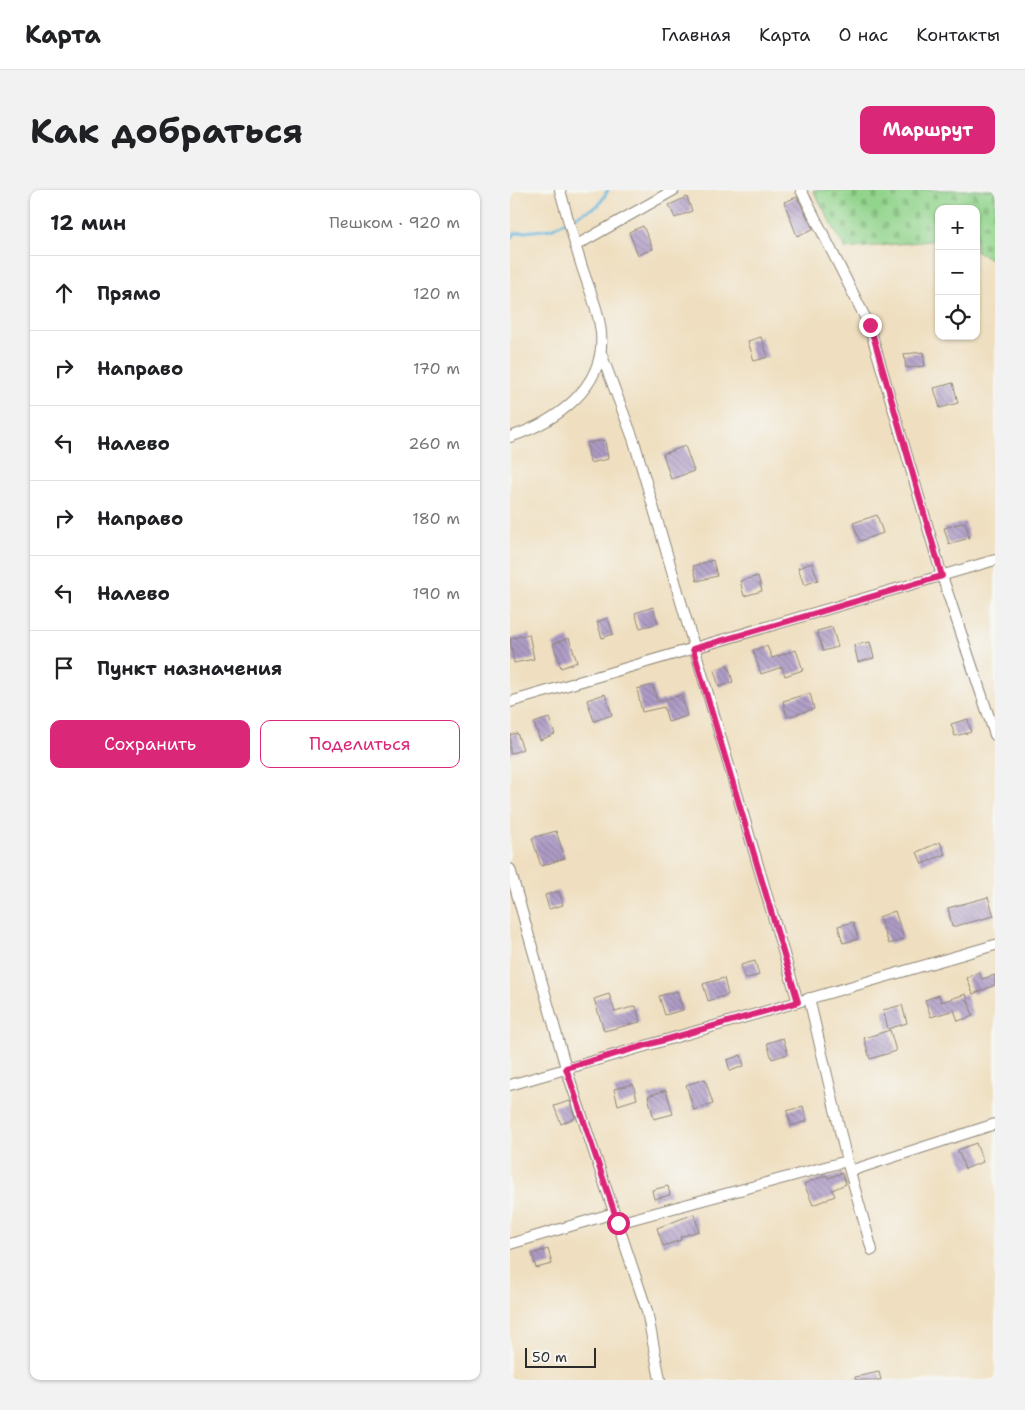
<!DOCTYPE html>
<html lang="ru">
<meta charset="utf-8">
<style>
:root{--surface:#fff;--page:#f2f2f2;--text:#202124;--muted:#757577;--line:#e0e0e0;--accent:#db2777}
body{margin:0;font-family:"Shantell Sans",sans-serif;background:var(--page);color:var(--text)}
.controls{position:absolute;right:15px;top:15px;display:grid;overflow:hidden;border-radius:10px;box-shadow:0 1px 4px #0004}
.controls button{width:45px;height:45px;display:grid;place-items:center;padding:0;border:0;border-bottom:1px solid var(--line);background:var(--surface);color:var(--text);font:25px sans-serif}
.scale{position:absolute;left:15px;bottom:12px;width:71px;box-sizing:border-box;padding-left:5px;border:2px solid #2b2b2b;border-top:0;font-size:14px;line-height:18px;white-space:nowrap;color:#2b2b2b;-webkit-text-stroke:4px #f6f6f2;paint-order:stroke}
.stop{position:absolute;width:15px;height:15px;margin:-11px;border:4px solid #db2777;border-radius:50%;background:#fff}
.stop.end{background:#db2777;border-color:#fff;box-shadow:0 1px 5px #0008}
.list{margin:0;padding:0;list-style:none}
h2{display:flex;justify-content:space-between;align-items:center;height:65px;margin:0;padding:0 20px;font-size:21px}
h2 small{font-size:16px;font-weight:400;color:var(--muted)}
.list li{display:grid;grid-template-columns:32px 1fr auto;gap:15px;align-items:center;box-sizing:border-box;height:75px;padding:0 20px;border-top:1px solid var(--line)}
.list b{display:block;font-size:19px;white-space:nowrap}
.list em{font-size:16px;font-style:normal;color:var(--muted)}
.actions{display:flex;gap:10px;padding:15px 20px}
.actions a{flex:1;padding:11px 0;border:1px solid var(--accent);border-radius:10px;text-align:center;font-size:18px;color:var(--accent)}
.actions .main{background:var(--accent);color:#fff}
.icon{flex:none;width:28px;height:28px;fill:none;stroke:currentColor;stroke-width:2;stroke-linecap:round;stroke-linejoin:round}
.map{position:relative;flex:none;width:485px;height:1190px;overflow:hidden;border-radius:10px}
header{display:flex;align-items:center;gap:30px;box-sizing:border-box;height:70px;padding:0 25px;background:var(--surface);border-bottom:1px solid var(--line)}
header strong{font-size:24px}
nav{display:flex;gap:28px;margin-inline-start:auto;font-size:18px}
.intro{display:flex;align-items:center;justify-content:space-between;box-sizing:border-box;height:120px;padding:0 30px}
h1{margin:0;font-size:35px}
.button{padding:12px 22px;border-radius:10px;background:var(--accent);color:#fff;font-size:18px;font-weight:700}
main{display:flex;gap:30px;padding:0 30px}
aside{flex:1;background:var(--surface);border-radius:10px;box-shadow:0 1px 4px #0004}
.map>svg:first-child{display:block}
.cemetery{fill:url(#cemetery-stones);stroke:#5e805c}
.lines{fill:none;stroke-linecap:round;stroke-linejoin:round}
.stream{stroke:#64b6df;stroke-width:3}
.building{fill:url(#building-back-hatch)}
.street-casing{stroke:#8d8576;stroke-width:12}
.street{stroke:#fff;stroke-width:10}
.route{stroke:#db2777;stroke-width:6}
</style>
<header>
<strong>Карта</strong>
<nav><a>Главная</a><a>Карта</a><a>О нас</a><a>Контакты</a></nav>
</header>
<div class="intro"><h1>Как добраться</h1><a class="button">Маршрут</a></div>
<main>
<aside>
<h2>12 мин<small>Пешком · 920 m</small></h2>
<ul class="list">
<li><svg class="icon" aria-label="ahead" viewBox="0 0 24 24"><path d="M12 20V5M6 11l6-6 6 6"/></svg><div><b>Прямо</b></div><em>120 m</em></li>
<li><svg class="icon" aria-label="right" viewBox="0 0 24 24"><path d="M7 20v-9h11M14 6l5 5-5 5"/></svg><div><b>Направо</b></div><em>170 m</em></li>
<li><svg class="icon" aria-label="left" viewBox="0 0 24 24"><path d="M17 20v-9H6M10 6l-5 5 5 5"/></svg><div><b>Налево</b></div><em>260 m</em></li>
<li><svg class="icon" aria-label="right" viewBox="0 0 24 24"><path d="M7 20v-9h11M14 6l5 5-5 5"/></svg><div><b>Направо</b></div><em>180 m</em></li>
<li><svg class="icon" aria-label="left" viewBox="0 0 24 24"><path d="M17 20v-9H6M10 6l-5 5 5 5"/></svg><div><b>Налево</b></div><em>190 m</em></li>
<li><svg class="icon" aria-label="arrive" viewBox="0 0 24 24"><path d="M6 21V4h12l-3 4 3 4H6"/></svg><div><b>Пункт назначения</b></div></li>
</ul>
<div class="actions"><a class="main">Сохранить</a><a>Поделиться</a></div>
</aside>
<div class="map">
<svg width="485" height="1190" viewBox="0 0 485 1190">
<defs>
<pattern id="cemetery-stones" width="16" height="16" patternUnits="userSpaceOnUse" patternTransform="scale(1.25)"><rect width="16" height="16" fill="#92d48c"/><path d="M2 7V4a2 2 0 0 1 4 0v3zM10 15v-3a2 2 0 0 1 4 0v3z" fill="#7eb679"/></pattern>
<pattern id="building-back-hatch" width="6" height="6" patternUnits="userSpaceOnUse" patternTransform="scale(1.25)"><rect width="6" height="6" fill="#ae9bc6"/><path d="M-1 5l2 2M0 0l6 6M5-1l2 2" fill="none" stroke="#8e7fa1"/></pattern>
</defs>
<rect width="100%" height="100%" fill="#f6f6f2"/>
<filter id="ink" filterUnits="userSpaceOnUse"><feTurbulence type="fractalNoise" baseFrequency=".02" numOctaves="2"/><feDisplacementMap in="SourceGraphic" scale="10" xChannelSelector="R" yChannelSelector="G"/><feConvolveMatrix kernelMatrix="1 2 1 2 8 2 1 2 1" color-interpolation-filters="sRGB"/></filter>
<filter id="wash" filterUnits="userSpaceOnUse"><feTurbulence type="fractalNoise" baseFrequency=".0096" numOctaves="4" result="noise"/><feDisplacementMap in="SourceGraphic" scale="20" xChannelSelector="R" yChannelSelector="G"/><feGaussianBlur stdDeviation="1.12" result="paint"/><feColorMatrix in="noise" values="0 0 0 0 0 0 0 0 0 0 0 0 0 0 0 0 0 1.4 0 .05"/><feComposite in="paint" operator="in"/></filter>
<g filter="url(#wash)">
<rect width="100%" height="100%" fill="#efdfc0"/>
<path class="cemetery" d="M303,0h182v71l-19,-10v-42h-37v31l-94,9z"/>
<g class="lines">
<path class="stream" d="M0,48l6,-5 35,-4 48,-24 9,-15"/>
</g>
<g id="blocks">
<path class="building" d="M177,7l5,14 -17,7 -6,-13z
M287,7l16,32 -16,7 -13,-34z
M133,36l10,23 -15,6 -9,-23z
M251,147l7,20 -14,4 -6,-20z
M413,162l2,14 -19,2 -2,-14z
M443,193l5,20 -18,5 -6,-20z
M95,250l3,19 -18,4 -3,-20z
M175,256l9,25 -23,8 -8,-25z
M367,325l6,18 -23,8 -7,-18z
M455,332l4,16 -20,6 -5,-16z
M203,370l4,16 -20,5 -4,-15z
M302,373l6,17 -14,5 -6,-17z
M248,386l4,15 -18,5 -4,-15z
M143,417l5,16 -18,5 -5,-15z
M98,428l5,16 -11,4 -5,-16z
M322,437l6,20 -15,4 -6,-20z
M19,444l5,25 -20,4 -4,-24z
M59,448l8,24 -16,6 -8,-24z
M360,452l4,16 -16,4 -4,-17z
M257,456l5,12 24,-8 7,20 -18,6 -3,-9 -21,7 -8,-24z
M218,475l5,17 -14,5 -5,-17z
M143,495l4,17 24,-7 6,21 -19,6 -4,-15 -22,5 -5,-23z
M300,503l4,16 -27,8 -4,-16z
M95,504l7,21 -18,6 -7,-21z
M39,528l6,16 -15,6 -6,-17z
M458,529l3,13 -16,4 -4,-12z
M7,543l6,16 -13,5v-19z
M46,641l9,27 -24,8 -9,-28z
M430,652l5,12 -23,10 -5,-12z
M49,701l4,14 -14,4 -4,-14z
M478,707l6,19 -42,11 -4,-19z
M385,721l9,28 -15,5 -10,-27z
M343,732l5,17 -15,4 -5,-17z
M245,771l4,14 -14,4 -4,-14z
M469,782l3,7 13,-4v10l-22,9 -6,-16z
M214,788l4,17 -20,6 -5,-17z
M167,801l6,19 -18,5 -6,-19z
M99,804l6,18 21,-6 4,16 -36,9 -10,-32z
M456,804l7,22 -15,5 -4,-11 -23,7 -6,-17 14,-5 2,7z
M392,815l5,18 -19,6 -5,-19z
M380,840l6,21 -26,8 -6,-21z
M273,848l5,16 -16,5 -5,-16z
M231,865l3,11 -14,5 -3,-11z
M195,889l8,25 -19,6 -8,-25z
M123,894l4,15 -19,6 -4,-16z
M156,900l7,24 -19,5 -6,-23z
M60,911l5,17 -14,6 -7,-18z
M293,916l4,15 -16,5 -4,-15z
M466,953l7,19 -18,7 -7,-19z
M332,983l4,11 -14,6 3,6 -22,9 -9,-21 23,-9 1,3z
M158,996l2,9 -16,4 -2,-9z
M184,1024l5,17 -19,6 1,3 -18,6 -6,-18z
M38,1059l4,15 -16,4 -4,-14z
M369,1182l2,8h-25l-1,-3z"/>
</g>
</g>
<g filter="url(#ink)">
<use href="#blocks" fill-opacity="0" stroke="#8d8576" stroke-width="1"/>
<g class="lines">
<defs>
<path id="street" d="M291,0l68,135 73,251 53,159
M65,56l99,-56
M91,163l33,88 164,561
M0,247c45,-15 96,-49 91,-104 -2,-22 -12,-44 -19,-66 -8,-25 -15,-51 -22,-77
M0,512l485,-142
M0,679l56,199 81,243 13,69
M299,808l38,163 25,89
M0,895l485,-140
M340,981l145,-47
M108,1033l229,-62
M0,1054l104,-31"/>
</defs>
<use href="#street" class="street-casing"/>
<use href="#street" class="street"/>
</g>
</g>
<g class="lines" filter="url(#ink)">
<path class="route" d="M108,1033l-52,-155 232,-66 -105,-353 249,-73 -72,-251"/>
</g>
</svg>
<div class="controls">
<button>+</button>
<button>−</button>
<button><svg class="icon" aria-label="locate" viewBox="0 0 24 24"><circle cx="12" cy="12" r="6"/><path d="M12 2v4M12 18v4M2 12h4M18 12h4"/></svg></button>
</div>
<div class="scale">50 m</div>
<div class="stop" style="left:108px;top:1033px"></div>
<div class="stop end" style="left:360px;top:135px"></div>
</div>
</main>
